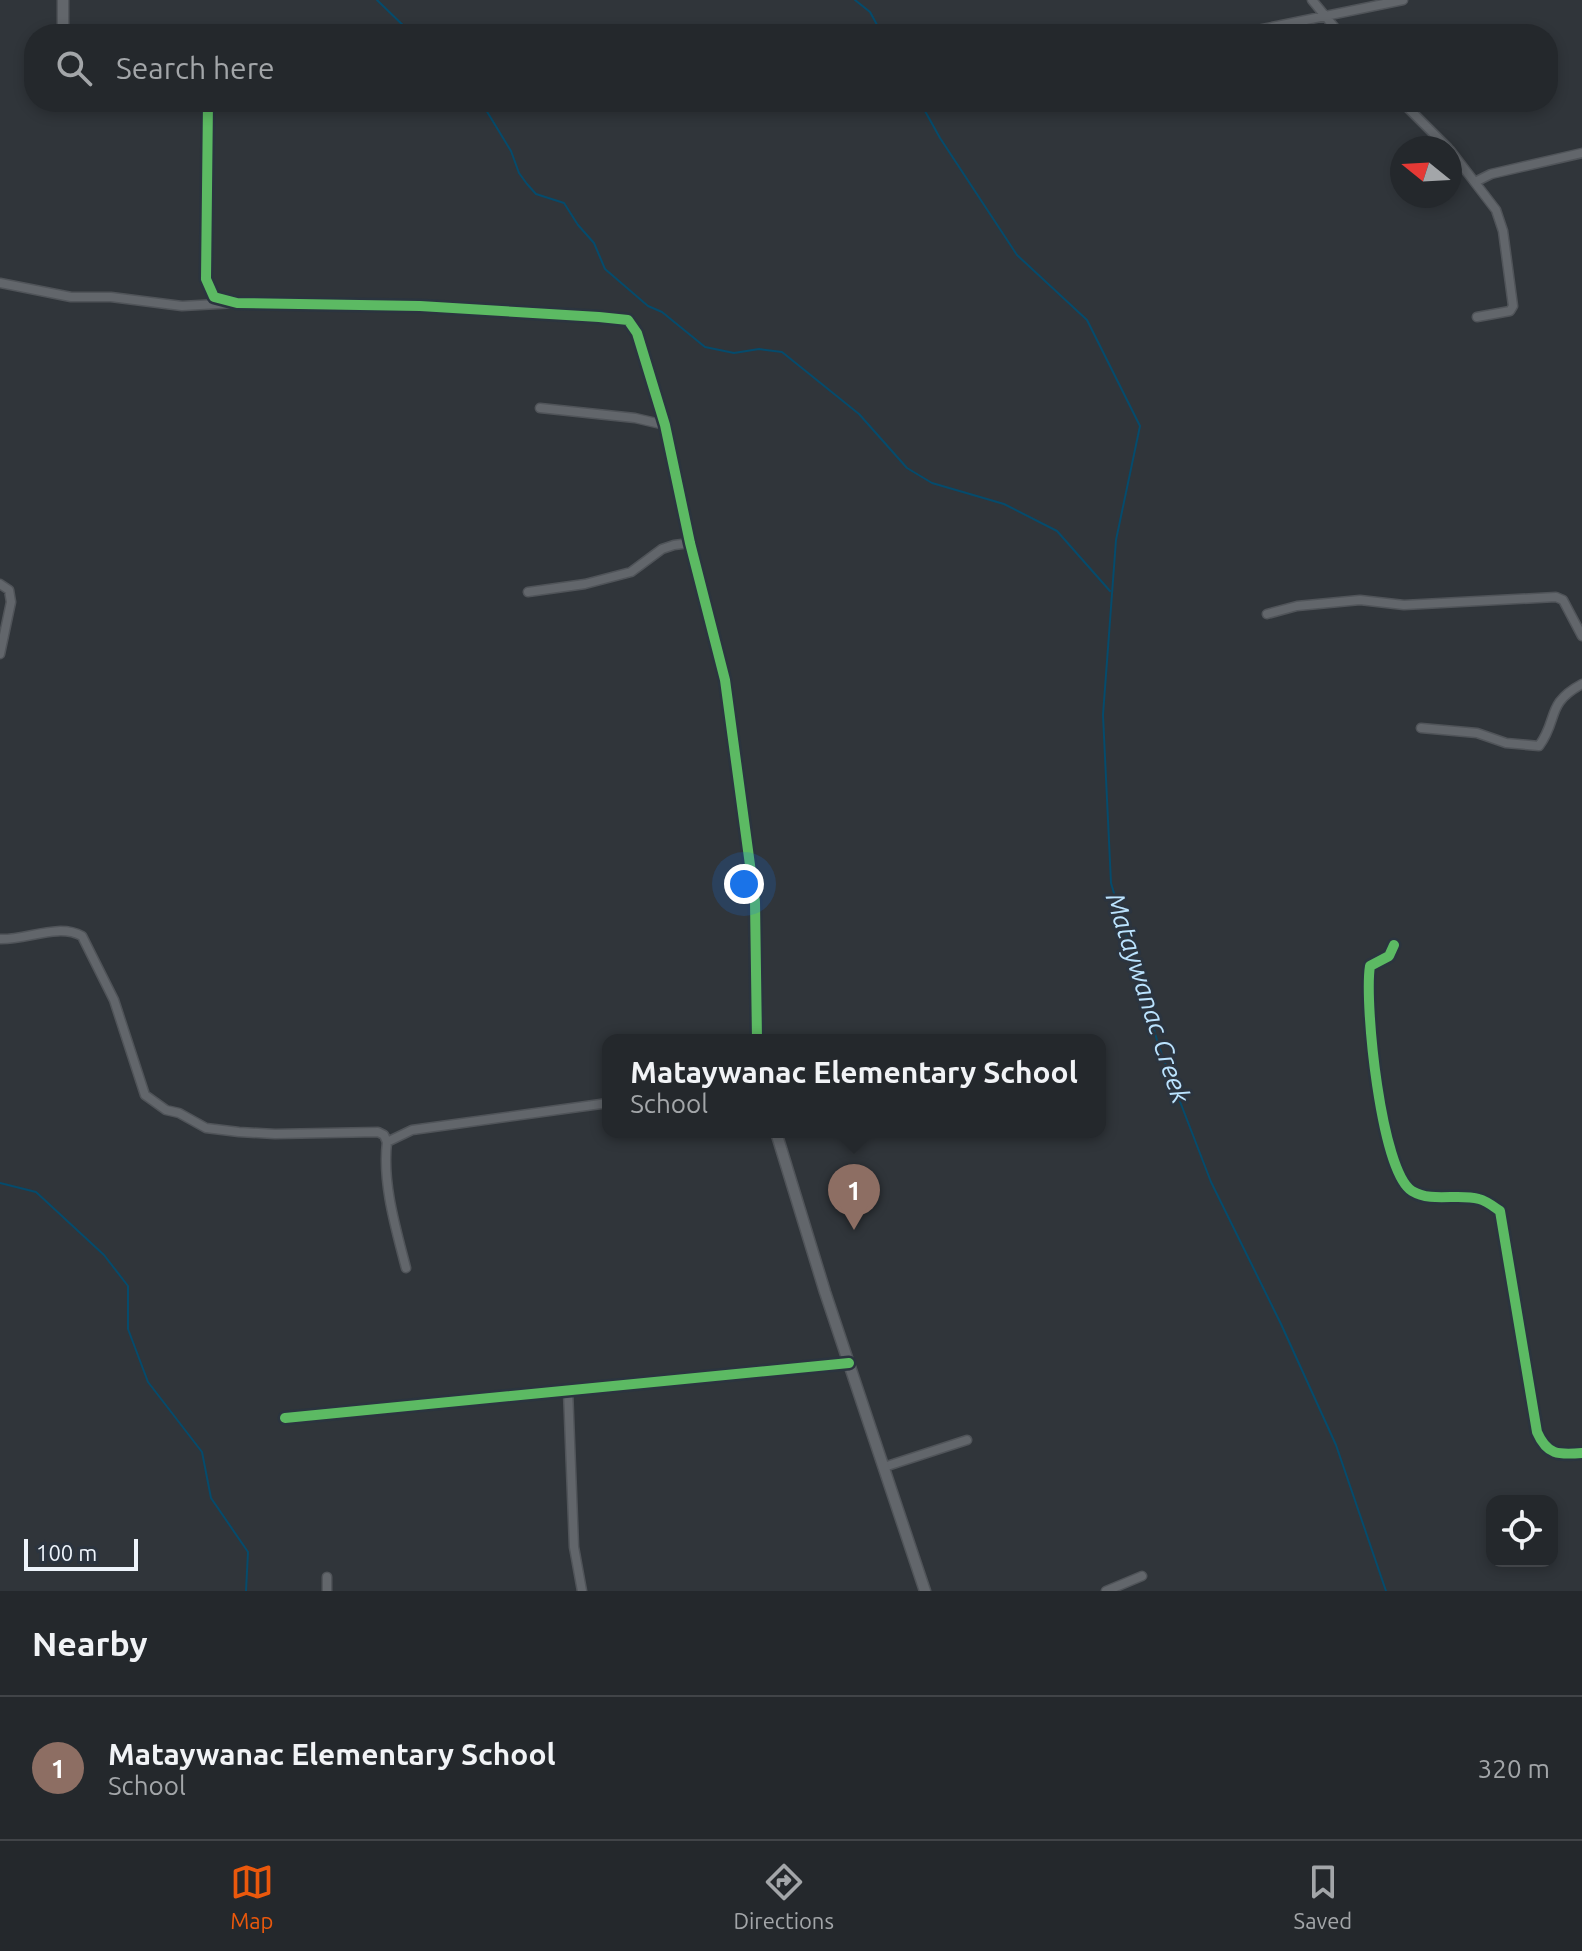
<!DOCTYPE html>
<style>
:root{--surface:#24282c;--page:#2c3034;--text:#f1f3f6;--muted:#a3a6a9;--line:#414448;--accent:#ea580c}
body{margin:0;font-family:Ubuntu,sans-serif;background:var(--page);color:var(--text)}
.controls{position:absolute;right:24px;bottom:24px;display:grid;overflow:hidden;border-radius:16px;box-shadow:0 4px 12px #0003}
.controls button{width:72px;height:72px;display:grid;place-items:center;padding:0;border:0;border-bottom:2px solid var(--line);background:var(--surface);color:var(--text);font:40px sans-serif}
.compass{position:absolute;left:1390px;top:136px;width:72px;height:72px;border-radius:50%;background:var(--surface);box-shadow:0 4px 12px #0003;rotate:288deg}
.scale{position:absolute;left:24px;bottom:20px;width:114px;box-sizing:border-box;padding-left:8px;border:4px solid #eef4fb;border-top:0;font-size:22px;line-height:28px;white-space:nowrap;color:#eef4fb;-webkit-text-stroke:6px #2b343f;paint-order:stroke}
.you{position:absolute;left:744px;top:884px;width:28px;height:28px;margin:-20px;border:6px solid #fff;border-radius:50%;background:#1a73e8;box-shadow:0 0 0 12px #1a73e833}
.badge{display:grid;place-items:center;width:52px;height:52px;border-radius:50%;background:var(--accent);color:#fff;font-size:26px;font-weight:700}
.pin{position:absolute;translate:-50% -66px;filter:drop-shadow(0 2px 4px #0008)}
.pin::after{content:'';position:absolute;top:42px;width:28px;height:24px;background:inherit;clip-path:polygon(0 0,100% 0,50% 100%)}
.popup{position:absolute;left:602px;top:1034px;width:504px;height:104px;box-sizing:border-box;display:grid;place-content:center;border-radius:16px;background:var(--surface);filter:drop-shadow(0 2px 6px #0005);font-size:26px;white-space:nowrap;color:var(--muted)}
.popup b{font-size:30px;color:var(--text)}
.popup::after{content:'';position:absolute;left:50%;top:100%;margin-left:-16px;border:16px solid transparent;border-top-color:var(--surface)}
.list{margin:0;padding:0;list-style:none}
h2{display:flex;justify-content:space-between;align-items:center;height:104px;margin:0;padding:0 32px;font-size:34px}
h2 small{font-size:26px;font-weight:400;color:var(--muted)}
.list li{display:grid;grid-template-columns:52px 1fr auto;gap:24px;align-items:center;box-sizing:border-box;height:144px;padding:0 32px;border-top:2px solid var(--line)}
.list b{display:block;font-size:30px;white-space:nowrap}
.list p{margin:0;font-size:26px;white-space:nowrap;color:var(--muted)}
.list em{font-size:26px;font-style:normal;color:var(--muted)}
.icon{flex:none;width:44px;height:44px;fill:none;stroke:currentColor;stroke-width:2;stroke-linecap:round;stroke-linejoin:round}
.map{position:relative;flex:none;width:1582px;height:1591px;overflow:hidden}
.search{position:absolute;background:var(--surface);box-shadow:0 4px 12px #0003;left:24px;right:24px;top:24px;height:88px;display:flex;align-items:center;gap:20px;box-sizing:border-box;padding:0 28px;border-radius:32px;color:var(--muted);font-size:30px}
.sheet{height:248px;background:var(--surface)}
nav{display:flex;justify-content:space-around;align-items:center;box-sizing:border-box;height:112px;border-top:2px solid var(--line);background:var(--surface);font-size:22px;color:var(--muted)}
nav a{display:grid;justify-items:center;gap:4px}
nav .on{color:var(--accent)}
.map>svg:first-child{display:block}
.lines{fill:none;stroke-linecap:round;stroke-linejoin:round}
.stream{stroke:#054b6c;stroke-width:2}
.minor-casing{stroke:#505459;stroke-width:11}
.tertiary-casing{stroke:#505459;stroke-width:13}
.minor{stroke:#62666b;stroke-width:8}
.tertiary{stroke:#62666b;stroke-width:10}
.cycleway-casing{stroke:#2b343f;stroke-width:15}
.cycleway{stroke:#5cba63;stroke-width:10}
.labels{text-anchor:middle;stroke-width:6;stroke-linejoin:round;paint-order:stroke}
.water-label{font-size:26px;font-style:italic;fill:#bbe3fe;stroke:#2b343f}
</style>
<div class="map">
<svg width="1582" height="1591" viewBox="0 0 1582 1591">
<rect width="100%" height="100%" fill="#30353a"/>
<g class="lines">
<path class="stream" d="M377,0l35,34
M855,0l15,12 12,22
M484,102l2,8 25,41 8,22 8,11 9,10 28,9 14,22 16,18 11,26 43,37 14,6 43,35 29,6 25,-4 23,3 77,62 48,54 25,15 72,21 53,27 53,60
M920,102l20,36 77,117 70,65 53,106 -24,114 -13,175 8,168 48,164 52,135 70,142 55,121 50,146
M0,1183l36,9 68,63 24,31v43l20,53 54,70 9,46 37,54 -2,39"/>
<defs>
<path id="minor" d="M1312,0l28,34
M1238,34l165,-34
M1402,102l46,46
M1450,150l46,60 7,21 10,75 -3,5 -33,6
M1475,182l16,-8 91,-21
M0,283l71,14h40l71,9 54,-3
M540,408l95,10 30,7
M0,584l9,6 2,12 -11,52
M528,592l57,-8 46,-12 31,-23 12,-4 16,-2
M1267,614l30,-8 63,-6 44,5 152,-8 7,3 19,36
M1421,728l56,5 29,10 33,3c20,-27 6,-42 43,-62
M0,939c27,1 58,-16 82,-3l32,64 31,95 21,15 13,3 27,15 33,4 36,2 103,-2 6,3 3,7
M1394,945l-5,11 -19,10c-6,37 11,206 42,225 20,12 46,2 67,8 8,2 15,8 21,12l37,221c10,23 21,23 45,21
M406,1268c-10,-39 -24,-85 -19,-126l25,-12 196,-27
M568,1390l6,157 8,44
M285,1418l564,-55
M884,1467l83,-27
M327,1577v14
M1106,1591l36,-15"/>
<path id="tertiary" d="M63,0v34
M208,102l-2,177 8,18 23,6 183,3 179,11 29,3 9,13 28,92 25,118 35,137 30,222 2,138
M776,1132l49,160 100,299"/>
</defs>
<use href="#minor" class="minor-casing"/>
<use href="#tertiary" class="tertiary-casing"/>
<use href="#minor" class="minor"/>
<use href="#tertiary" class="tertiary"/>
<defs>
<path id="cycleway" d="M208,102l-2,177 8,18 23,6 183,3 179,11 29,3 9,13 28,92 25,118 35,137 30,222 2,138
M1394,945l-5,11 -19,10c-6,37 11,206 42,225 20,12 46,2 67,8 8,2 15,8 21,12l37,221c10,23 21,23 45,21
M285,1418l564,-55"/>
</defs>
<use href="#cycleway" class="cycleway-casing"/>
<use href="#cycleway" class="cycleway"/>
</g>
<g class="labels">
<g class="water-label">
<text transform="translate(1148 998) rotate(72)" y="9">Mataywanac Creek</text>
</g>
</g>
</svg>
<div class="controls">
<button><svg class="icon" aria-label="locate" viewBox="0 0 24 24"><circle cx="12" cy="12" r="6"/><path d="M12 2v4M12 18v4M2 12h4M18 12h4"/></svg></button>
</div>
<svg class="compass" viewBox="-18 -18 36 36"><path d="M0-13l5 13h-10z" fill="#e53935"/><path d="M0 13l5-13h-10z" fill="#a3a6a9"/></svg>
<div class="scale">100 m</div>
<div class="you"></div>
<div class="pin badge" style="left:854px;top:1230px;background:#8d6e63">1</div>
<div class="popup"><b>Mataywanac Elementary School</b>School</div>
<div class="search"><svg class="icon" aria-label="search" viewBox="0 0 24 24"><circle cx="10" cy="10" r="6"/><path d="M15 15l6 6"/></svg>Search here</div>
</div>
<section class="sheet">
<h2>Nearby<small></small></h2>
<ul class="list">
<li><span class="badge" style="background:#8d6e63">1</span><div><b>Mataywanac Elementary School</b><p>School</p></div><em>320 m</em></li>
</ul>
</section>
<nav>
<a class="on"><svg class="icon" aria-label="map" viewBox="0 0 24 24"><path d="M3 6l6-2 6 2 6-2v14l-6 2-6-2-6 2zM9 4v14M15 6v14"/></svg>Map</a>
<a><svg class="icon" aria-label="directions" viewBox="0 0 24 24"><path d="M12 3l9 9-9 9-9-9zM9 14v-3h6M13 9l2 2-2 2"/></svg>Directions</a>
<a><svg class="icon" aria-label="saved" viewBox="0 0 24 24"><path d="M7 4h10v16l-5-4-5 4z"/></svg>Saved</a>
</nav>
